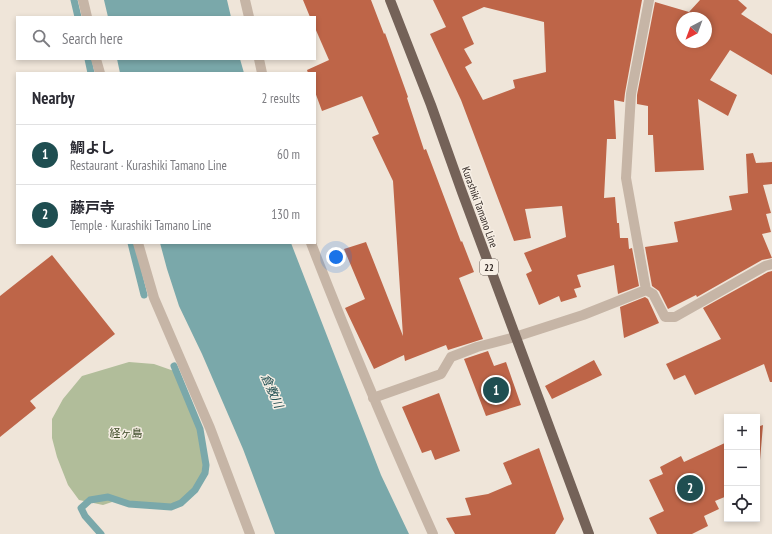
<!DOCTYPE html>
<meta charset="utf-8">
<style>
:root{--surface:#fff;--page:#f2f2f3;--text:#2b2b33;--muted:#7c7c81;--line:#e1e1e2;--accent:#1f4e51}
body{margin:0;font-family:"PT Sans Narrow","Noto Sans JP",sans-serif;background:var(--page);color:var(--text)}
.controls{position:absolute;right:12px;bottom:12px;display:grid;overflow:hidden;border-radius:0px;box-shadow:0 2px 6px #0003}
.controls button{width:36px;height:36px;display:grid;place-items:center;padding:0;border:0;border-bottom:1px solid var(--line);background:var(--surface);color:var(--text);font:20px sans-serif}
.compass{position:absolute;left:676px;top:12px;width:36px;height:36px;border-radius:50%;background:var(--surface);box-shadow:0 2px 6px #0003;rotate:221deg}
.you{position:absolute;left:336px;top:257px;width:14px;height:14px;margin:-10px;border:3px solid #fff;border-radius:50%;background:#1a73e8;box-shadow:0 0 0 6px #1a73e833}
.badge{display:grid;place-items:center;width:26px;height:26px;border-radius:50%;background:var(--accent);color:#fff;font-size:13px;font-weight:700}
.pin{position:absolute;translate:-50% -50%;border:2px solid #fff;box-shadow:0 1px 4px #0006}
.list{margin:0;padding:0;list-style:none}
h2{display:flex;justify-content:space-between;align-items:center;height:52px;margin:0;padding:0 16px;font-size:17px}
h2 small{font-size:13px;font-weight:400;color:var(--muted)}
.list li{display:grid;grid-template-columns:26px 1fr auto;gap:12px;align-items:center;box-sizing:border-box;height:60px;padding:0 16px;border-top:1px solid var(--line)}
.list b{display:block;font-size:15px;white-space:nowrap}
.list p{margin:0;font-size:13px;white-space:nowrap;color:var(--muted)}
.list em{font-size:13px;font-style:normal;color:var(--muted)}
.icon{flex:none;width:22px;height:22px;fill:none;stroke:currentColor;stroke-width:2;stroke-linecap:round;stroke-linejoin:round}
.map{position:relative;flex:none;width:772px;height:534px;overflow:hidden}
.search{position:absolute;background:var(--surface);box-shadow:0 2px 6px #0003;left:16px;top:16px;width:300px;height:44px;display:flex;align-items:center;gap:10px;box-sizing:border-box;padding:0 14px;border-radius:0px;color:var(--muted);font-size:15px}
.panel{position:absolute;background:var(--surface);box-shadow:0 2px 6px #0003;left:16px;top:72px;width:300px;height:172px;border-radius:0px}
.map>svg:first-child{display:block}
.green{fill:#b1bd9a}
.water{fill:#7aa8aa}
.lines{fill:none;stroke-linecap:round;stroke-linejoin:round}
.stream{stroke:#7aa8aa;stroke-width:7}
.building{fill:#be6548;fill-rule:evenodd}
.street{stroke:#c6b5a6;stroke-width:10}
.primary{stroke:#746258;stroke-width:10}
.labels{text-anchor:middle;stroke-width:3;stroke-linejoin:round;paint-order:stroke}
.shield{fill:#f7efe5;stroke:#6e655f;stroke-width:1}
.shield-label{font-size:10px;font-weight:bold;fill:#332a26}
.street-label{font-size:11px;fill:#332a26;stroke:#f7efe5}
.park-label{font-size:11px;fill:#424f2c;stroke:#f7efe5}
.water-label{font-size:12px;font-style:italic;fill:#1f4e51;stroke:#f7efe5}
</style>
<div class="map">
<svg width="772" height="534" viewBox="0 0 772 534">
<rect width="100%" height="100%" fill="#efe5d9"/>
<path class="green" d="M129,362l25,2 20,7 23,55 7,43 -9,18 -16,15 -13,3 -48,-5 -15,5 -24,-5 -11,-15 -11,-28 -5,-19v-19l11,-20 19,-23z"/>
<path class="water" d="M104,0h123l4,17h-123z
M117,59h123l4,14h-124z
M160,243h131l90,232 28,59h-134l-32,-85 -41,-95 -23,-48 -12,-37z"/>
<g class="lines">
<path class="stream" d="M74,0l4,17
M88,59l3,14
M131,243l13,52
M101,534l-16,-18 -4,-8 9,-8 18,-3 21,7 42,3 10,-4 14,-13 10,-17 1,-8 -6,-36 -26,-63"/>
</g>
<path class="building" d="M303,0h68l13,34 1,-1 23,64 -1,1 17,52 2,-1 35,93 1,-1 12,31 -15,6 24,61 -35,11 -2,-5 -41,16 -1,-6 -30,14 -29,-61 20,-9 -21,-50 22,-7 37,94 -10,-155 -21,-44 7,-3 -17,-38 -40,15 -7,-19v-19h-7l-1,-3 22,-10 -14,-32v-11h-5z
M433,0h209l-17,93 -1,9 -10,-2 2,39h-9l-3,59 11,-1 2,26h2l1,15h8l1,11 3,-1 7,38 -21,8 -4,-29 -37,10 4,12 -7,2 3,8 -16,5 -2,-6 -20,9 -13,-31 6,-3 -8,-18 42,-16 -4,-31 -37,3 6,29 -17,3 -53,-141 -31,-66 16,-7zM484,7l60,15 2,50 -33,8 2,8 -32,12 -18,-33 7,-4 -8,-14 10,-5 -12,-27z
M700,0h38l9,8 -6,6 31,20v41l-42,-25 -20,30 27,15 -9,21 -30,-17 6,71 -49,2 -2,-37h-5v-29l-11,-2v-9l18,-93 34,10zM682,18h24v24h-24z
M753,153l3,10 16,-1v22l-9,1 8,28 -5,1 5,18 -9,2 10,24 -10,2 -65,37 -1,-2 -28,14 -9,-18 -7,-5 -7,-39 33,-5 -4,-20 58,-12 -3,-14 19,-3 -2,-39z
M52,255l63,79 -85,67 6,7 -36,29v-141z
M772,271v111h-2l-6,-18 -69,31 -10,-20 -11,5 -8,-16 55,-25 -18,-31 65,-36z
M645,297l3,2 11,24 -35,15 -4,-31z
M488,351l6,15 12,-4 15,43 -35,11 -22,-57z
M594,360l8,15 -50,24 -7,-13z
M439,393l21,58 -25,9 -4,-10 -9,3 -20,-46z
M763,425l-4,47v8l-2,1v-54z
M727,442v54l-12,5 4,8 -15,7 4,10 -16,8h-35l-8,-16 15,-7 -15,-31 14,-6 -3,-7 21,-11 3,6z
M539,448l25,71 -9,15h-100l-9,-16 25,-3 -6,-17 23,-4 24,-10 -9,-21z"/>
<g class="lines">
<path class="street" d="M83,0l4,17
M245,0l4,17
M96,59l4,14
M259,59l3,14
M138,243l16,55 56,130 40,106
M311,243c38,98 79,195 122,291
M646,290l-20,-112 5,-84 18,-94
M646,290l7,4 12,23h10l90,-51 7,-2
M373,398l68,-24 10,-17 26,-10 38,-10 68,-22 63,-25"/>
<path class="primary" d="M390,0l41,105 31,87 127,342"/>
</g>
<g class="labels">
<rect class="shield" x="480" y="259" width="18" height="16" rx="3"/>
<g class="shield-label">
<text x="489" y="271">22</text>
</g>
<g class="street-label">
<text transform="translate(480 207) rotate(70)" y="4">Kurashiki Tamano Line</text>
</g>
<g class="park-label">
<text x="126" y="437">経ヶ島</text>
</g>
<g class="water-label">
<text transform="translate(272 391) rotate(66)" y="4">倉敷川</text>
</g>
</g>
</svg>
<div class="controls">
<button>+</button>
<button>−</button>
<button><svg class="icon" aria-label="locate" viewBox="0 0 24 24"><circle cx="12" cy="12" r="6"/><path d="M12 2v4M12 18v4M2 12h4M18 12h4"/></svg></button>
</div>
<svg class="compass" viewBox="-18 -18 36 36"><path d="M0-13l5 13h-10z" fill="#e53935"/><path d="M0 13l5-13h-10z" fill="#7c7c81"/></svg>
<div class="you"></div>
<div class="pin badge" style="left:496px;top:390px">1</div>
<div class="pin badge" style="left:690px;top:488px">2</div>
<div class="search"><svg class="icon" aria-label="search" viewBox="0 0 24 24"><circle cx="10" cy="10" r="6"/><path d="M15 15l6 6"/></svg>Search here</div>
<section class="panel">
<h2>Nearby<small>2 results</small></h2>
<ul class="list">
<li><span class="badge">1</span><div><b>鯛よし</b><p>Restaurant · Kurashiki Tamano Line</p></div><em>60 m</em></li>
<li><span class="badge">2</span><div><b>藤戸寺</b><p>Temple · Kurashiki Tamano Line</p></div><em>130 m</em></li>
</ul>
</section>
</div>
